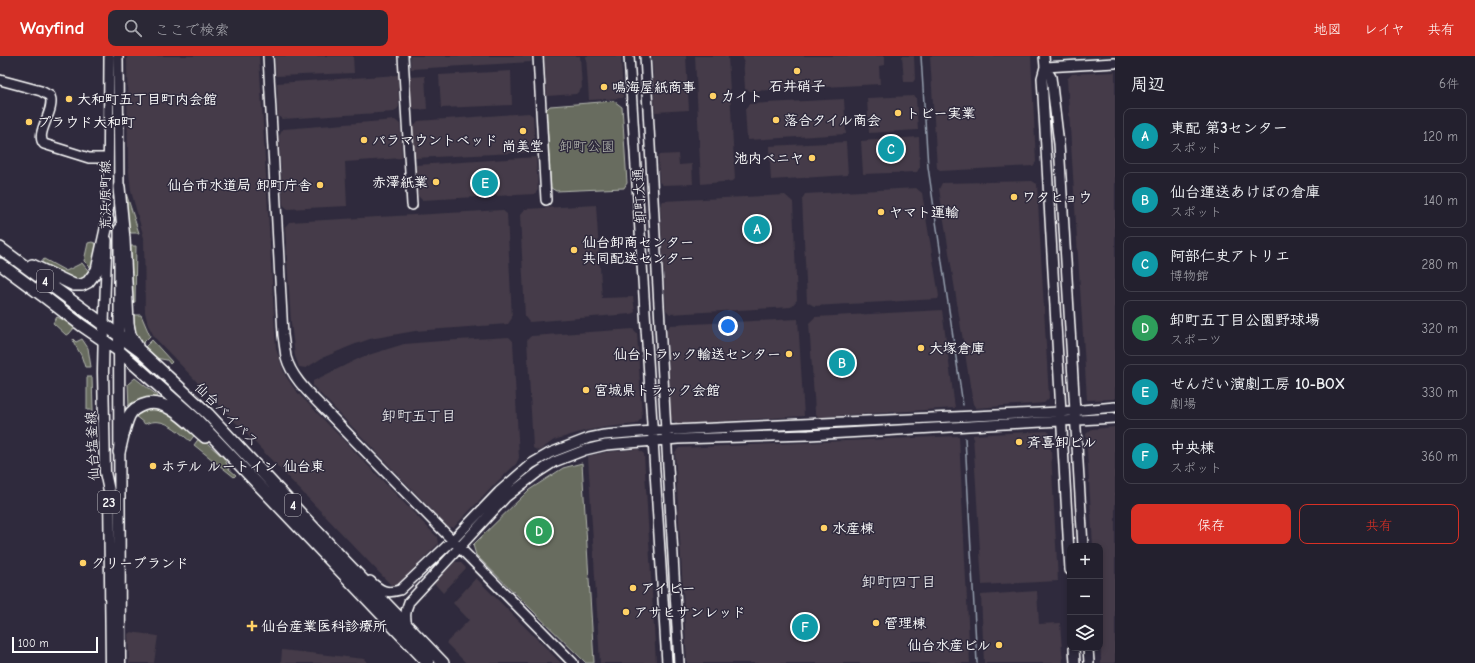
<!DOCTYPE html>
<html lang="ja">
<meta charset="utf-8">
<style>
:root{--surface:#23202e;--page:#2b2836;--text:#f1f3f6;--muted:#a3a3aa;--line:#403e4a;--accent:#d93025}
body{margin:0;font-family:"Comic Neue","Klee One",sans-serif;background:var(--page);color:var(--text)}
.controls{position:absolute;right:12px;bottom:12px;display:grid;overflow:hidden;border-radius:8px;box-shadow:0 2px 6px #0003}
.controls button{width:36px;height:36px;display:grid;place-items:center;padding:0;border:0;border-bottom:1px solid var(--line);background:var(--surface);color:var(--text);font:20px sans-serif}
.scale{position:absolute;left:12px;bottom:10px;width:86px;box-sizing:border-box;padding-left:4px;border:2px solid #fff;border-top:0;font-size:11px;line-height:14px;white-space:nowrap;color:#fff;-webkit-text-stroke:3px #2f2a3d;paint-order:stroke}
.you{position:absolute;left:728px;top:270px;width:14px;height:14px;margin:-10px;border:3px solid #fff;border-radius:50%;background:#1a73e8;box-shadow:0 0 0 6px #1a73e833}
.badge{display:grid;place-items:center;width:26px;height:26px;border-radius:50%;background:var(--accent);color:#fff;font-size:13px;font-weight:700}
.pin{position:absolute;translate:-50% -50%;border:2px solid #fff;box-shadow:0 1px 4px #0006}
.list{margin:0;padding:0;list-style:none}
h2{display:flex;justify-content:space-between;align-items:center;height:52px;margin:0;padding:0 16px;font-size:17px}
h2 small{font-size:13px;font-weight:400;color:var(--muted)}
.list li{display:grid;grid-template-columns:26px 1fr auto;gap:12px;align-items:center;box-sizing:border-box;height:56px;margin:0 8px 8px;padding:0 8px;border:1px solid var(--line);border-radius:8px}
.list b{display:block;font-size:15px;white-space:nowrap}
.list p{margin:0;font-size:13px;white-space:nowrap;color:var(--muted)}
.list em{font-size:13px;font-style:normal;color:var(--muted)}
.actions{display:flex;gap:8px;padding:12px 16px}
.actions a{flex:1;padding:9px 0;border:1px solid var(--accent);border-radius:8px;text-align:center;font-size:14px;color:var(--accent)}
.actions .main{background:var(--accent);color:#fff}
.icon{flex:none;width:22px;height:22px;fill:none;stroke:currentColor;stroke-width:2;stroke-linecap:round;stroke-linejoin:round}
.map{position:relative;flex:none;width:1115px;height:607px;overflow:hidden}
header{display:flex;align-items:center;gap:24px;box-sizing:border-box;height:56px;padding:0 20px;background:var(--accent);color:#fff}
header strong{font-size:19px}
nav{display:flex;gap:22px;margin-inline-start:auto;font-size:14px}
.search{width:280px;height:36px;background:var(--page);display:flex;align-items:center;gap:10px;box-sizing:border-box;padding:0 14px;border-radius:8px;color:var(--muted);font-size:15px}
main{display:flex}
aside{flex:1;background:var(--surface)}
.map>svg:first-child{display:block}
.built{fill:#443b48}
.green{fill:#676c5e;stroke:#b3b6ae}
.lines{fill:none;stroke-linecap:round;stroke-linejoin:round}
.stream{stroke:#959fae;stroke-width:1.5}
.secondary-casing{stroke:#fff;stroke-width:12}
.primary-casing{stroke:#fff;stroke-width:13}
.highway-casing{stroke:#fff;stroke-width:14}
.secondary{stroke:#2f2a3d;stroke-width:9}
.primary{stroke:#2f2a3d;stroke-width:10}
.highway{stroke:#2f2a3d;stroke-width:11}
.poi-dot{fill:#ffd166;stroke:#2f2a3d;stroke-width:1.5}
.labels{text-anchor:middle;stroke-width:3;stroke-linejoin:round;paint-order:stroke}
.shield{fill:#2f2a3d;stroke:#c1bfc5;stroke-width:1}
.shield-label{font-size:13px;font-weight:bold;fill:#fff}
.poi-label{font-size:14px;font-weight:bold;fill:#fff;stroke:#2f2a3d;text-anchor:start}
.park-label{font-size:14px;fill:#b3b6ae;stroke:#2f2a3d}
.street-label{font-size:14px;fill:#fff;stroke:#2f2a3d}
.neighbourhood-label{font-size:15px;fill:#fff;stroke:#2f2a3d}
</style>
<header>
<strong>Wayfind</strong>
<div class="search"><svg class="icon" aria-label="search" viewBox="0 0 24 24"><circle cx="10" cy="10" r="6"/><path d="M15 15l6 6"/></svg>ここで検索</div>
<nav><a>地図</a><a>レイヤ</a><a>共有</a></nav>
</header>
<main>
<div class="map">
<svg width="1115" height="607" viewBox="0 0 1115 607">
<rect width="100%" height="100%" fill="#2f2a3d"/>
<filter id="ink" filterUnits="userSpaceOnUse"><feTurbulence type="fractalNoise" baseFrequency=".025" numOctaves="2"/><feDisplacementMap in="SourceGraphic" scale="8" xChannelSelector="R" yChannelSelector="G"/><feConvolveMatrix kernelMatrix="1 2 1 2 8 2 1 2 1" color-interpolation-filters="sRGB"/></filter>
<g filter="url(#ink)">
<path class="built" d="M127,0h132l17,293 9,26 11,16 141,146 1,7 -40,40 -7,1 -236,-247 -7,-13 -3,-13 -1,-74 -13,-47 -3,-28z
M275,0h78l1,17 -78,3z
M410,0h121v6l-120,7z
M544,0h36l2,32 -6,6 -29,2z
M586,0h35l2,42 -34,2z
M652,0h34l3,54 -34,2z
M695,0h33l7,123 -2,2 -32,3z
M743,0h142v9l-6,1 1,18 -129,7 -6,-2z
M902,0h12l1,23 -2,3h-9z
M930,0h101l5,106 -3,4 -92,5 -4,-3z
M511,15l1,34 -71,3 -2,-33z
M1115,16v327l-28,1 -20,-321 5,-5z
M398,19l1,32 -5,5 -112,7 -4,-3 -1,-33z
M425,20l2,33 -11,1 -4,-3 -2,-30z
M914,40l2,2 2,32 -49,3 -2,-35z
M844,43l2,35 -99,6 -2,-31 4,-5z
M529,57l4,3 2,36 -120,6 -2,-31 5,-6z
M395,64l5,4 2,34 -57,4 2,44 -59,3 -5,-4 -4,-69 4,-7z
M919,81l1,30 -3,5 -54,2 -2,-33z
M846,86l2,33 -77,5 -2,-34z
M678,98l1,11 13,-1 1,20 -30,1 -4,-3 -1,-27z
M536,101l2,33 -3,4 -113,6 -4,-4 -2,-31z
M1032,125l5,3 12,214 -5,5 -68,5 -3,-4 -34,-215 3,-6z
M916,132l6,5 17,103 -1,3 -124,7 -7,-4 -5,-103 3,-5z
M785,139l8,7 4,98 -6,7 -121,7 -4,-4 -6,-104 3,-5z
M596,149l6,93 31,-1 2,15 -4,2 -102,8 -4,-5 -5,-102 5,-6z
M502,154l5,4 5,104 -4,6 -93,7 -45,8 -17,6 -31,13 -16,10 -7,-1 -4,-11 -4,-33 -6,-96 4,-5z
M942,254l13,98 -137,9 -3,-5 -6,-89 6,-6z
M798,263l6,97 -125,8 -2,2 -6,-8 -4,-88 3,-5z
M633,273l4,4 5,85 -6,6 -29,3 -23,4 -30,9 -15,11 -6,-3 -6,-108 4,-4z
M509,281l4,4 6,117 -3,6 -18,17 -44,46h-6l-135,-141v-5l49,-24 42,-13 37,-3z
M1115,371v236h-14l-1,-117h-7l-7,-112 6,-5z
M1047,375l3,2 8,148 -76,4 -9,-150z
M959,380l11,227h-283l-12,-211 4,-4z
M638,393l6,5 12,209h-56l-12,-207 19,-4z
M455,506h5l6,6 -23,25 -9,-10z
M476,522l85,85h-95l-20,-20 23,-23 -16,-17z
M1037,535l2,33 21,-1 3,40h-79l-3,-68z
M131,576l27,4 -4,27h-25l-1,-29z
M282,594l83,9 2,2v2h-86z"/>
<path class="green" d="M614,45l8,6 5,76 -3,5 -68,3 -5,-3 -5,-78 4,-4z
M126,137l13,40h-8l-3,-2 -4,-37z
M92,186l5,2 -4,26 -9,-9 4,-18z
M129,190h7l-1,56 -6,1z
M44,203l22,12 16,-8 9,11 -13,8 -37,-19z
M132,259h9l9,21 -8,8c-5,-9 -10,-18 -10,-29z
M57,261l11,5 7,5 -6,7 -3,1 -13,-12z
M73,283l3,3 6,-3 6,9 3,19h-6l-4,-12 -7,-12z
M152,284l20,22 -2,2 -3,-4 -12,-2 -10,-11z
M87,321h5l1,33h-6z
M135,322l23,18 -2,4 -27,7 -1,-23z
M144,352l19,1 33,24 -6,8c-14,-11 -26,-25 -45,-17l-11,-9z
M200,381l24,21 5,11 7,6 -2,2 -40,-32z
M582,407l12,199v1h-8l-110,-108 -3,-10 56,-55 34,-22z"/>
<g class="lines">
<path class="stream" d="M921,0l7,111 35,238
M965,382l12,225"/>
<defs>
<path id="secondary" d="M118,0l1,137
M268,0l15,279c1,7 2,15 3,22 6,22 26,39 41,55 81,84 164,167 246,251
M403,0l9,149
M538,0l8,144
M629,0l38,607
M645,0l34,607
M1044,0l1,11 -3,11 28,492
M1045,11l6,10 8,67 24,402
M1045,11l70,-4
M0,24l41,11 9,5c6,15 -16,37 -6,48l45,14h19
M108,171l1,-171
M104,268l3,-84
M119,278v-105
M370,525c11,10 16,13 30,9l52,-49 47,-49 32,-28 19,-11 39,-15 15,-3 48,-4 408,-19 55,-5
M407,571c-2,-10 -2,-16 2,-25l97,-105 31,-24 17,-11 31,-12 21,-5 72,-6 131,-4 306,-17
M1074,592l1,15
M1088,592l1,15"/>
<path id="primary" d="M104,268l-1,48 2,100 4,19 2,172
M119,278l1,329"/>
<path id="highway" d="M119,131l5,52 4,85 2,11 7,11
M0,192l140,103 68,63 132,142 103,107
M0,208l46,34 35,27 38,26 77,68 232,244
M32,209l42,20h8l6,-3 9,-12 11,-50
M119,396c3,-11 5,-25 10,-36 3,-6 7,-8 14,-11 23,-9 46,19 62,32"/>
</defs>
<use href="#secondary" class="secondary-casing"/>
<use href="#primary" class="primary-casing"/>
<use href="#highway" class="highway-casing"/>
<use href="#secondary" class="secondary"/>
<use href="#primary" class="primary"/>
<use href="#highway" class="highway"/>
</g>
</g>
<g class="poi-dot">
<circle cx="797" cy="15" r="4"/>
<circle cx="604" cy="31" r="4"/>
<circle cx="713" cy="40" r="4"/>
<circle cx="69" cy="43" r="4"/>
<circle cx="898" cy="57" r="4"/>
<circle cx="776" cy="64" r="4"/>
<circle cx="29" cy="66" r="4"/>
<circle cx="523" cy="75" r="4"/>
<circle cx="364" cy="84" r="4"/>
<circle cx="812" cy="102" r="4"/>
<circle cx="436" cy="126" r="4"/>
<circle cx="320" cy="129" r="4"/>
<circle cx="1014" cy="141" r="4"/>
<circle cx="881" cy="156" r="4"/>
<circle cx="574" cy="194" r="4"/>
<circle cx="921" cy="292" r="4"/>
<circle cx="789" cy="298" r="4"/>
<circle cx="586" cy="334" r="4"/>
<circle cx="1019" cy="386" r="4"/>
<circle cx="153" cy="410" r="4"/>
<circle cx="824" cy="472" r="4"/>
<circle cx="83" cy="507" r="4"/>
<circle cx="633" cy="532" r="4"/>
<circle cx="626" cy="556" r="4"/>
<circle cx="876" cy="567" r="4"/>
<path d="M250 564h4v4h4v4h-4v4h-4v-4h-4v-4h4z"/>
<circle cx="999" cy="589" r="4"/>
</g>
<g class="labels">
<g class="shield">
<rect x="37" y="214" width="16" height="22" rx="3"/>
<rect x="98" y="435" width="22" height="22" rx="3"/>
<rect x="285" y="438" width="16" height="22" rx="3"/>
</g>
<g class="shield-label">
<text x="45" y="230">4</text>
<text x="109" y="451">23</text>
<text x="293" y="454">4</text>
</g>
<g class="poi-label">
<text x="797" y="35" text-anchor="middle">石井硝子</text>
<text x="612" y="36">鳴海屋紙商事</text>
<text x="721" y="45">カイト</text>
<text x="77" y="48">大和町五丁目町内会館</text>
<text x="906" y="62">トビー実業</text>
<text x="784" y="69">落合タイル商会</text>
<text x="37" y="71">プラウド大和町</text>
<text x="372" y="89">パラマウントベッド</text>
<text x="523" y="95" text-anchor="middle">尚美堂</text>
<text x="804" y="107" text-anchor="end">池内ベニヤ</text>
<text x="428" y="131" text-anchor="end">赤澤紙業</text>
<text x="312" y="134" text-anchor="end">仙台市水道局 卸町庁舎</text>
<text x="1022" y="146">ワタヒョウ</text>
<text x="889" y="161">ヤマト運輸</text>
<text x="582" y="191">仙台卸商センター<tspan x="582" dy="16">共同配送センター</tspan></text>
<text x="929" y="297">大塚倉庫</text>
<text x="781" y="303" text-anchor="end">仙台トラック輸送センター</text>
<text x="594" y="339">宮城県トラック会館</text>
<text x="1027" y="391">斉喜卸ビル</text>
<text x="161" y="415">ホテル ルートイン 仙台東</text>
<text x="832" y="477">水産棟</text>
<text x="91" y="512">クリーブランド</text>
<text x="641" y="537">アイビー</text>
<text x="634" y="561">アサヒサンレッド</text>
<text x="884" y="572">管理棟</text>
<text x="261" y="575">仙台産業医科診療所</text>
<text x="991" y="594" text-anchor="end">仙台水産ビル</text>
</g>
<g class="park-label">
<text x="587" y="95">卸町公園</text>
</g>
<g class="street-label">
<text transform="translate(105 139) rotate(-90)" y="5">荒浜原町線</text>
<text transform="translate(639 140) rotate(-93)" y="5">卸町大通</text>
<text transform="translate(227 358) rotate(45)" y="5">仙台バイパス</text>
<text transform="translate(92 390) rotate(-93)" y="5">仙台塩釜線</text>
</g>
<g class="neighbourhood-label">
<text x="419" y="365">卸町五丁目</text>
<text x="899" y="531">卸町四丁目</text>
</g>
</g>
</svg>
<div class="controls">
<button>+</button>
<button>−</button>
<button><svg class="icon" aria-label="layers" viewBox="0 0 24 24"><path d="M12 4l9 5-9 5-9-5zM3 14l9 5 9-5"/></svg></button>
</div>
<div class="scale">100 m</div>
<div class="you"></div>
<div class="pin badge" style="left:757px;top:173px;background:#0f9aa8">A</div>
<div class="pin badge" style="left:842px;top:307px;background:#0f9aa8">B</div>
<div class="pin badge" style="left:891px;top:93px;background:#0f9aa8">C</div>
<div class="pin badge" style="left:539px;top:475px;background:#2e9e5b">D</div>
<div class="pin badge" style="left:485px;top:127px;background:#0f9aa8">E</div>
<div class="pin badge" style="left:805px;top:571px;background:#0f9aa8">F</div>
</div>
<aside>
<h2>周辺<small>6件</small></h2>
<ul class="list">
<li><span class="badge" style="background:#0f9aa8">A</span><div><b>東配 第3センター</b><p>スポット</p></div><em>120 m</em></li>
<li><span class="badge" style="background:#0f9aa8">B</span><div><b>仙台運送あけぼの倉庫</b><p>スポット</p></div><em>140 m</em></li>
<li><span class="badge" style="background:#0f9aa8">C</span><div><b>阿部仁史アトリエ</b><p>博物館</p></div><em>280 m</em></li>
<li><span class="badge" style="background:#2e9e5b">D</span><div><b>卸町五丁目公園野球場</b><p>スポーツ</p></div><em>320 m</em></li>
<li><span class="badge" style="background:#0f9aa8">E</span><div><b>せんだい演劇工房 10-BOX</b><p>劇場</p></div><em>330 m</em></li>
<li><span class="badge" style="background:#0f9aa8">F</span><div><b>中央棟</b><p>スポット</p></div><em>360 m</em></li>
</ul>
<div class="actions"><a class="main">保存</a><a>共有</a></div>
</aside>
</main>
